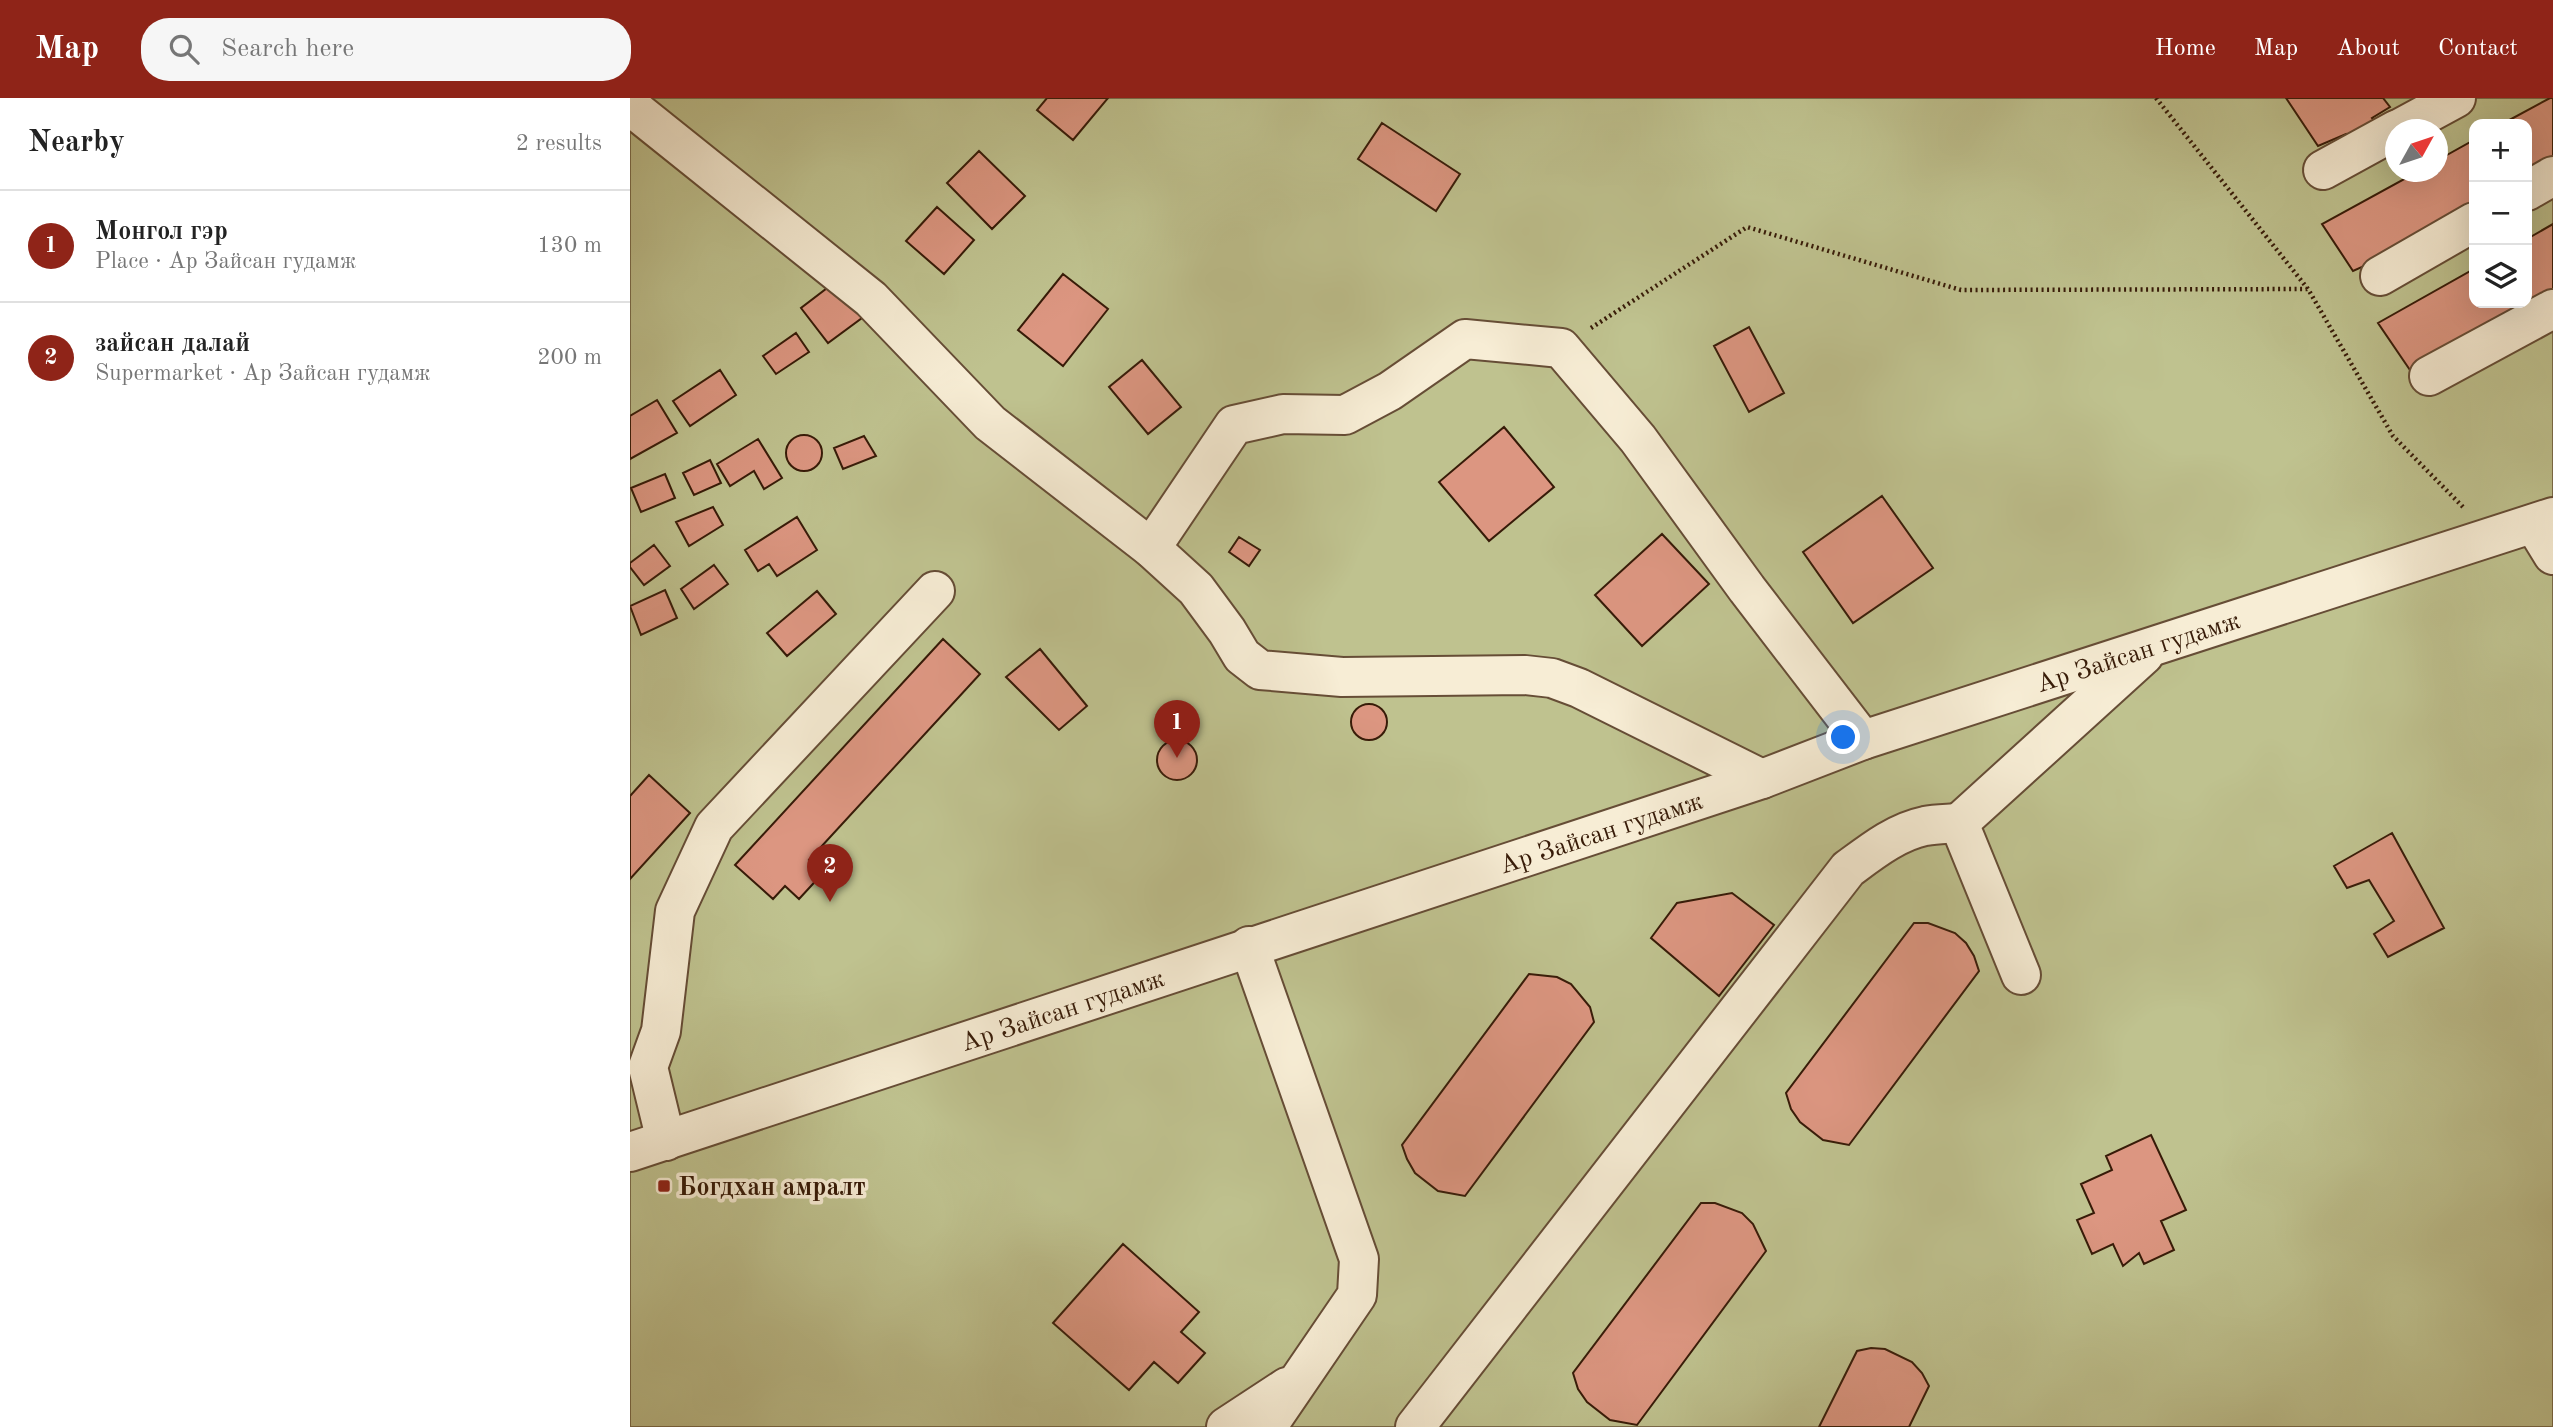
<!DOCTYPE html>
<meta charset="utf-8">
<style>
:root{--surface:#fff;--page:#f6f6f6;--text:#222;--muted:#767676;--line:#e0e0e0;--accent:#8f2418}
body{margin:0;font-family:"Old Standard TT",serif;background:var(--page);color:var(--text)}
.controls{position:absolute;right:21px;top:21px;display:grid;overflow:hidden;border-radius:14px;box-shadow:0 7px 28px #0002}
.controls button{width:63px;height:63px;display:grid;place-items:center;padding:0;border:0;border-bottom:2px solid var(--line);background:var(--surface);color:var(--text);font:35px sans-serif}
.compass{position:absolute;left:1755px;top:21px;width:63px;height:63px;border-radius:50%;background:var(--surface);box-shadow:0 7px 28px #0002;rotate:50deg}
.you{position:absolute;left:1214px;top:640px;width:24px;height:24px;margin:-18px;border:5px solid #fff;border-radius:50%;background:#1a73e8;box-shadow:0 0 0 10px #1a73e833}
.badge{display:grid;place-items:center;width:46px;height:46px;border-radius:50%;background:var(--accent);color:#fff;font-size:23px;font-weight:700}
.pin{position:absolute;translate:-50% -58px;filter:drop-shadow(0 2px 4px #0008)}
.pin::after{content:'';position:absolute;top:37px;width:24px;height:21px;background:inherit;clip-path:polygon(0 0,100% 0,50% 100%)}
.list{margin:0;padding:0;list-style:none}
h2{display:flex;justify-content:space-between;align-items:center;height:91px;margin:0;padding:0 28px;font-size:30px}
h2 small{font-size:23px;font-weight:400;color:var(--muted)}
.list li{display:grid;grid-template-columns:46px 1fr auto;gap:21px;align-items:center;box-sizing:border-box;height:112px;padding:0 28px;border-top:2px solid var(--line)}
.list b{display:block;font-size:26px;white-space:nowrap}
.list p{margin:0;font-size:23px;white-space:nowrap;color:var(--muted)}
.list em{font-size:23px;font-style:normal;color:var(--muted)}
.icon{flex:none;width:38px;height:38px;fill:none;stroke:currentColor;stroke-width:2;stroke-linecap:round;stroke-linejoin:round}
.map{position:relative;flex:none;width:1923px;height:1329px;overflow:hidden}
header{display:flex;align-items:center;gap:42px;box-sizing:border-box;height:98px;padding:0 35px;background:var(--accent);color:#fff}
header strong{font-size:33px}
nav{display:flex;gap:38px;margin-inline-start:auto;font-size:24px}
.search{width:490px;height:63px;background:var(--page);display:flex;align-items:center;gap:18px;box-sizing:border-box;padding:0 24px;border-radius:28px;color:var(--muted);font-size:26px}
main{display:flex}
aside{flex:1;background:var(--surface)}
.map>svg:first-child{display:block}
.green{fill:#bfc28f;stroke:#7b6e4c;stroke-width:2;fill-rule:evenodd}
.building{fill:#dc9681;stroke:#371b08;stroke-width:2}
.lines{fill:none;stroke-linecap:round;stroke-linejoin:round}
.minor-casing{stroke:#664d36;stroke-width:42}
.path{stroke:#371b08;stroke-width:4.5;stroke-dasharray:2 3.5;stroke-linecap:butt}
.minor{stroke:#f7edd5;stroke-width:38}
.poi-dot{fill:#8f2418;stroke:#f7edd5;stroke-width:2.5}
.labels{text-anchor:middle;stroke-width:7;stroke-linejoin:round;paint-order:stroke}
.street-label{font-size:26px;fill:#371b08;stroke:#f7edd5}
.poi-label{font-size:26px;font-weight:bold;fill:#371b08;stroke:#f7edd5;text-anchor:start}
</style>
<header>
<strong>Map</strong>
<div class="search"><svg class="icon" aria-label="search" viewBox="0 0 24 24"><circle cx="10" cy="10" r="6"/><path d="M15 15l6 6"/></svg>Search here</div>
<nav><a>Home</a><a>Map</a><a>About</a><a>Contact</a></nav>
</header>
<main>
<aside>
<h2>Nearby<small>2 results</small></h2>
<ul class="list">
<li><span class="badge">1</span><div><b>Монгол гэр</b><p>Place · Ар Зайсан гудамж</p></div><em>130 m</em></li>
<li><span class="badge">2</span><div><b>зайсан далай</b><p>Supermarket · Ар Зайсан гудамж</p></div><em>200 m</em></li>
</ul>
</aside>
<div class="map">
<svg width="1923" height="1329" viewBox="0 0 1923 1329">
<rect width="100%" height="100%" fill="#f2e4bf"/>
<filter id="stains"><feTurbulence type="fractalNoise" baseFrequency=".00286" numOctaves="4"/><feColorMatrix values="0 0 0 0 .2 0 0 0 0 .09 0 0 0 0 .02 0 0 0 .5 -.17"/></filter>
<radialGradient id="worn" r=".72"><stop offset=".6" stop-color="#630" stop-opacity="0"/><stop offset="1" stop-color="#630" stop-opacity=".3"/></radialGradient>
<path class="green" d="M0,0h1923v1329h-1923zM1844,26h53v179h-53zM1766,32h42v42h-42z"/>
<path class="building" d="M417,0h61l-35,42 -36,-30z
M1656,0h97l7,9 -18,11 5,7 -27,16 -4,-7 -28,12z
M1920,0h3v60l-26,16v-50h-25z
M752,25l78,51 -24,37 -78,-52z
M1844,42v77l-121,54 -31,-47 95,-52h21v-12z
M349,53l46,45 -33,33 -45,-46z
M307,109l37,33 -30,34 -38,-33z
M1923,126v78l-141,71 -34,-50 96,-54v34h53v-64z
M433,176l45,35 -45,57 -45,-36z
M209,181l27,36 -38,28 -27,-35z
M1119,229l35,66 -35,19 -35,-66z
M166,235l13,19 -33,22 -13,-18z
M512,262l39,47 -33,27 -39,-47z
M90,272l16,25 -46,31 -17,-25z
M27,302l20,33 -47,26v-43z
M874,329l50,60 -65,54 -50,-59z
M156 355a18 18 0 1 1 36 0a18 18 0 1 1-36 0Z
M234,338l12,20 -33,13 -9,-21z
M128,341l24,39 -18,11 -10,-18 -24,15 -13,-22z
M80,362l11,23 -27,12 -11,-22z
M35,376l10,24 -34,14 -10,-24z
M1252,398l51,72 -80,55 -50,-71z
M83,409l10,18 -34,21 -13,-24z
M167,419l20,33 -40,26 -8,-12 -11,7 -13,-21z
M1032,436l47,50 -67,62 -47,-51z
M609,439l21,13 -11,16 -20,-14z
M24,447l16,21 -26,19 -14,-18v-4z
M84,467l14,19 -34,25 -13,-20z
M35,492l12,28 -36,17 -11,-29z
M187,493l19,23 -49,42 -20,-23z
M313,541l37,35 -171,186 14,13 -24,26 -14,-13 -12,13 -38,-34z
M410,551l47,57 -28,24 -53,-53z
M721 624a18 18 0 1 1 36 0a18 18 0 1 1-36 0Z
M527 662a20 20 0 1 1 40 0a20 20 0 1 1-40 0Z
M19,677l41,38 -60,66v-83z
M1762,735l52,95 -56,29 -14,-23 20,-13 -25,-41 -22,8 -13,-22z
M1102,795l42,32 -55,71 -68,-58 26,-35z
M1284,825h14l27,10 11,10 8,13 5,15 -130,174 -26,-5 -23,-18 -9,-13 -5,-16z
M899,876l28,3 14,7 19,23 4,15 -129,174 -27,-5 -23,-18 -8,-14 -5,-14z
M1521,1037l35,75 -25,11 13,29 -30,14 -5,-11 -16,13 -10,-22 -21,10 -15,-34 17,-7 -13,-29 31,-14 -6,-14z
M1071,1105h14l27,10 11,11 13,27 -129,174 -27,-5 -23,-18 -9,-13 -5,-16z
M493,1146l76,68 -18,20 24,21 -27,30 -24,-21 -25,28 -76,-67z
M1241,1250l14,1 27,13 10,11 7,13 -20,41h-90l38,-76z"/>
<g class="lines">
<defs>
<g id="minor">
<path d="M0,8l241,193 119,124 161,125 45,41 31,42 15,25 18,14 82,7 183,-2 27,3 27,10 183,91"/>
<path d="M1767,32l59,-32"/>
<path d="M1693,72l73,-40"/>
<path d="M1897,93l26,-15"/>
<path d="M1750,178l94,-54"/>
<path d="M1799,278l124,-67"/>
<path d="M1904,426l19,31"/>
<path d="M521,450l83,-123 49,-11 62,1 45,-24 75,-52 96,9 77,91 109,150 116,151"/>
<path d="M619,848l110,313 -2,36 -90,132"/>
<path d="M1391,877l-62,-152 185,-168"/>
<path d="M36,1043l-18,-74 13,-36 14,-120 39,-84 221,-236"/>
<path id="s1" d="M0,1054l1132,-373 101,-39 690,-223"/>
<path d="M596,1329l61,-40"/>
<path d="M785,1329l433,-558c23,-17 48,-37 77,-43 11,-2 23,-2 34,-3"/>
</g>
</defs>
<use href="#minor" class="minor-casing"/>
<path class="path" d="M1526,0l152,191 85,147 72,73
M961,230l156,-101 214,63 347,-1"/>
<use href="#minor" class="minor"/>
</g>
<rect class="poi-dot" x="27" y="1081" width="14" height="14" rx="3.5"/>
<g class="labels">
<g class="street-label">
<text dy="9" stroke="none"><textPath href="#s1" startOffset="1589">Ар Зайсан гудамж</textPath></text>
<text dy="9" stroke="none"><textPath href="#s1" startOffset="1022">Ар Зайсан гудамж</textPath></text>
<text dy="9" stroke="none"><textPath href="#s1" startOffset="455">Ар Зайсан гудамж</textPath></text>
</g>
<g class="poi-label">
<text x="48" y="1097">Богдхан амралт</text>
</g>
</g>
<rect width="100%" height="100%" filter="url(#stains)"/>
<rect width="100%" height="100%" fill="url(#worn)"/>
</svg>
<div class="controls">
<button>+</button>
<button>−</button>
<button><svg class="icon" aria-label="layers" viewBox="0 0 24 24"><path d="M12 4l9 5-9 5-9-5zM3 14l9 5 9-5"/></svg></button>
</div>
<svg class="compass" viewBox="-18 -18 36 36"><path d="M0-13l5 13h-10z" fill="#e53935"/><path d="M0 13l5-13h-10z" fill="#767676"/></svg>
<div class="you"></div>
<div class="pin badge" style="left:547px;top:660px">1</div>
<div class="pin badge" style="left:200px;top:804px">2</div>
</div>
</main>
